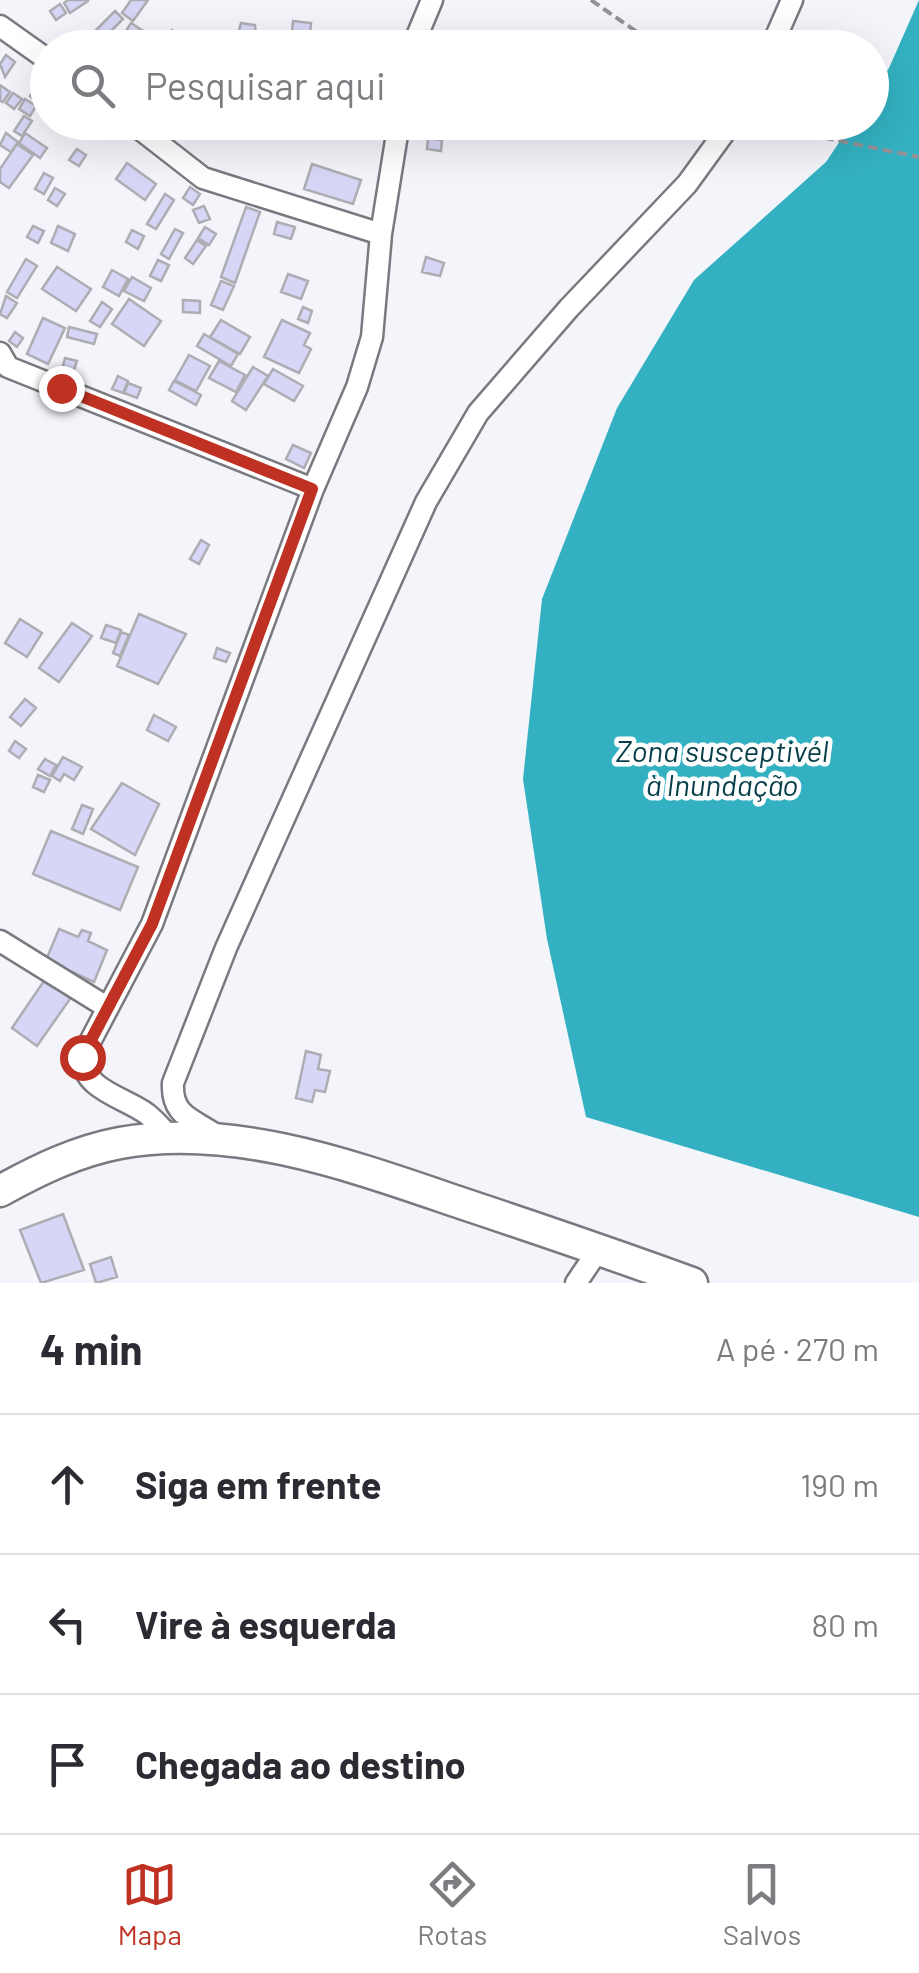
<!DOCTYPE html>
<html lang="pt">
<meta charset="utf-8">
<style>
:root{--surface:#fff;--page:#f2f2f3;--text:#2b2b33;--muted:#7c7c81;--line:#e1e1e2;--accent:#bf3223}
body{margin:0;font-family:Barlow,sans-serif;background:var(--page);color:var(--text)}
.stop{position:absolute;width:30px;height:30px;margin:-22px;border:8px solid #bf3223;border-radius:50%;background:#fff}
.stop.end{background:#bf3223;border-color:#fff;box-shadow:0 2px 10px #0008}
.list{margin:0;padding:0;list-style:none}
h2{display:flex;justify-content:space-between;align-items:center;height:130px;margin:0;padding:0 40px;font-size:42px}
h2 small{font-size:32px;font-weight:400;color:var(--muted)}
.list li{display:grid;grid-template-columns:65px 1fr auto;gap:30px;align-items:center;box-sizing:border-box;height:140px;padding:0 40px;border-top:2px solid var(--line)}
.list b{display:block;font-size:38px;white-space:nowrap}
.list em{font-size:32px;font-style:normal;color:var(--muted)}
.icon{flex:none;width:55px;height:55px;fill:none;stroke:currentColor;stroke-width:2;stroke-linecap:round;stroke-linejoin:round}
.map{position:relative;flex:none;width:919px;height:1283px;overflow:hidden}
.search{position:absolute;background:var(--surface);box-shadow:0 10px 40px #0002;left:30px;right:30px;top:30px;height:110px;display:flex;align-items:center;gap:25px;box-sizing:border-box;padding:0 35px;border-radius:55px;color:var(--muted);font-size:38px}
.sheet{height:550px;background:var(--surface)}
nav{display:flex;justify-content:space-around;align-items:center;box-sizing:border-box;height:140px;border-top:2px solid var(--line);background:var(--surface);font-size:28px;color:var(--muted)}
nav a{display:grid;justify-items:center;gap:5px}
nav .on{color:var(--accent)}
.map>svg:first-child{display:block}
.water{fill:#33b1c2}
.building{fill:#d7d6f6;stroke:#adadb3;stroke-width:2.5}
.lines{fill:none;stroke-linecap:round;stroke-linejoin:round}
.street-casing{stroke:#797a80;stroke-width:25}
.primary-casing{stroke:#797a80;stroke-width:35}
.path{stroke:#929397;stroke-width:4;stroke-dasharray:10 5;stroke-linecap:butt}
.street{stroke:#fff;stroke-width:20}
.primary{stroke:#fff;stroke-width:30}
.route{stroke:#bf3223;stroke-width:12}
.labels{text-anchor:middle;stroke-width:9;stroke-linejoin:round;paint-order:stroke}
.water-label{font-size:30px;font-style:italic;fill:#063f47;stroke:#fff}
</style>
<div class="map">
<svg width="919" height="1283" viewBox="0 0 919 1283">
<rect width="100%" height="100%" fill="#f4f5fb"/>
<path class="water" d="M919,0v1217l-333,-100 -39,-178 -24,-160 19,-180 75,-191 77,-128 132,-118 26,-39 20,-1v-28l17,-26z"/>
<path class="building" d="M68,0h19l1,1 -18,12 -6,-10z
M131,0h17l-15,21 -11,-8z
M60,4l6,9 -10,7 -6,-9z
M115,11l8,8 -21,21 -8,-8z
M293,21l18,2 -2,21 -18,-2z
M131,23l26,17 -5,8 -36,-1z
M241,23l14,2 2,23h-23z
M172,30l17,12 -4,6 -19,-9z
M78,34l19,10 -2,4 -23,-5z
M6,55l9,7 -10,15 -5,-13z
M47,75l1,34 -2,1 -16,-14z
M0,85l10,7 -7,10 -3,-1z
M13,93l9,6 -8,10 -8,-6z
M25,99l11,7 -6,10 -11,-7z
M24,116l8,5 -10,15 -8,-5z
M280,122h20l-2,12 -20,-5z
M427,123l16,2 -2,11 -15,-2z
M6,133l12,9 -7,10 -11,-7z
M25,133l22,15 -7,10 -21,-15z
M428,138l14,2 -1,11 -14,-2z
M17,144l16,11 -24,33 -9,-6v-13z
M77,149l9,6 -7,11 -10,-6z
M127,163l29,21 -11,16 -29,-21z
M312,164l49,16 -8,24 -49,-15z
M44,173l9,5 -9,16 -9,-5z
M190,187l10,7 -7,11 -10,-7z
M55,188l10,6 -8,12 -9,-6z
M165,194l9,6 -18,29 -9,-5z
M204,206l6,13 -11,4 -6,-13z
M246,207l14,5 -25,71 -14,-6z
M277,222l18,5 -4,12 -17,-5z
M33,226l11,5 -6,12 -11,-6z
M58,226l17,8 -7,17 -17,-8z
M205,227l11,7 -7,11 -11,-7z
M175,229l8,4 -14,26 -8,-5z
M132,230l12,6 -6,13 -12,-7z
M197,240l9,6 -13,18 -8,-6z
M426,257l18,6 -4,13 -18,-4z
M26,259l11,7 -20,32 -10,-6z
M158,260l11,5 -8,16 -11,-5z
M57,267l34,22 -15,22 -34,-22z
M112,270l16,9 -9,17 -16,-9z
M288,274l20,7 -7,18 -20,-7z
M132,277l19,11 -7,13 -20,-10z
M221,281l13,5 -11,24 -12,-5z
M6,296l11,7 -10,15 -7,-4z
M129,299l32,22 -17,25 -32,-22z
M183,300l17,1v12l-17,-1z
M102,302l10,7 -12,18 -10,-6z
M303,307l9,4 -4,12 -10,-4z
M43,318l22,10 -17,36 -21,-10z
M221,320l29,17 -10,17 -30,-17z
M282,320l28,13 -6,12 7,4 -12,24 -35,-16z
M69,327l28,7 -3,10 -27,-7z
M15,332l8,6 -6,9 -8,-6z
M204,334l34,20 -7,12 -34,-20z
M189,355l21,11 -14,25 -21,-11z
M65,358l12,3 -4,12 -11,-3z
M219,361l26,14 -9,17 -27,-14z
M253,367l15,9 -22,34 -14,-9z
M273,369l30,17 -9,15 -30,-17z
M118,376l10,5 -5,12 -11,-4z
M174,381l27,14 -5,10 -27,-15z
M128,383l13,5 -4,10 -13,-5z
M293,445l18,8 -7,15 -18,-9z
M201,540l8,5 -10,19 -9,-5z
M139,614l47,20 -28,50 -41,-18z
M20,619l22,14 -15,24 -22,-14z
M72,623l20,13 -33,46 -20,-14z
M106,625l15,5 -5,13 -15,-5z
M121,632l8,3 -9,21 -7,-3z
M217,648l13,5 -4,9 -12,-4z
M25,699l11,9 -15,18 -11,-9z
M154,715l22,12 -8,14 -21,-11z
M15,741l11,8 -7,9 -10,-7z
M63,757l19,10 -8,13 -10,-6 -4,7 -8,-5z
M45,759l11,6 -6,11 -12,-7z
M38,775l12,5 -6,12 -11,-5z
M122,783l37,21 -24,51 -44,-26z
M82,805l11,4 -10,25 -11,-5z
M51,831l87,36 -18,43 -87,-36z
M59,929l19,8 4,-7 9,3 -3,8 19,9 -13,32 -48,-22z
M46,978l26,18 -35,50 -25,-18z
M306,1051l15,4 -3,14 12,2 -5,21 -10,-2 -3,12 -16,-4z
M63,1214l21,56 -43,13 -21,-53z
M111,1257l6,20 -21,6 -6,-19z"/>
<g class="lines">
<defs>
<path id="street" d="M0,26l48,34
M412,48l20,-48
M771,48l21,-48
M131,122l72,56 178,56
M0,353l8,14 305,122
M0,941l105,65
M216,1135c-23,-16 -45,-19 -43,-52l53,-135 200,-446 52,-89 91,-105 118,-124 45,-62
M171,1138c-8,-8 -15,-17 -24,-24 -23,-17 -64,-24 -65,-57l70,-133 161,-435 44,-102 15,-50 9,-103 18,-112
M576,1283l23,-34"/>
<path id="primary" d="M0,1191c38,-21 77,-40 120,-48 114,-21 235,24 341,60 78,26 154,52 231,80"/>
</defs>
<use href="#street" class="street-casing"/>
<use href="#primary" class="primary-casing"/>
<path class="path" d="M591,0l69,48
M782,122l24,12 113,23"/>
<use href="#street" class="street"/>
<use href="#primary" class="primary"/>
</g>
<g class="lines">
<path class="route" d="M61,388l251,101 -160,435 -70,133"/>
</g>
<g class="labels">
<g class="water-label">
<text x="722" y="762">Zona susceptivél<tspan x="722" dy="34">à Inundação</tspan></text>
</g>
</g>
</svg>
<div class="stop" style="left:82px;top:1057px"></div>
<div class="stop end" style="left:61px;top:388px"></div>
<div class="search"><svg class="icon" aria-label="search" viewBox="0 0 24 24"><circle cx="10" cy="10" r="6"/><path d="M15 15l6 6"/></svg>Pesquisar aqui</div>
</div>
<section class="sheet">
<h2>4 min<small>A pé · 270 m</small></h2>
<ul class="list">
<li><svg class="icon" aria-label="ahead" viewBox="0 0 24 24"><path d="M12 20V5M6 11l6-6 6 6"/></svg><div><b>Siga em frente</b></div><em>190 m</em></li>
<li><svg class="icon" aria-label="left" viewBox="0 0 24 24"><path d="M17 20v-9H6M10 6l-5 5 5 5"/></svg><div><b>Vire à esquerda</b></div><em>80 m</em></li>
<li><svg class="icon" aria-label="arrive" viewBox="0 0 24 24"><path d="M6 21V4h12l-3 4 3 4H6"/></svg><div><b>Chegada ao destino</b></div></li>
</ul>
</section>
<nav>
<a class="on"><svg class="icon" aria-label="map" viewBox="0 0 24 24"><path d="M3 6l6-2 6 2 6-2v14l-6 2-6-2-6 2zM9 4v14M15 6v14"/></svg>Mapa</a>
<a><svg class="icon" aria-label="directions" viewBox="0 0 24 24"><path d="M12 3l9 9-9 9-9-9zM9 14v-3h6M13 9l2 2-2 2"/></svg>Rotas</a>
<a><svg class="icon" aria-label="saved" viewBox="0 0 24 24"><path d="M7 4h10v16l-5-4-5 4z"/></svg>Salvos</a>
</nav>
